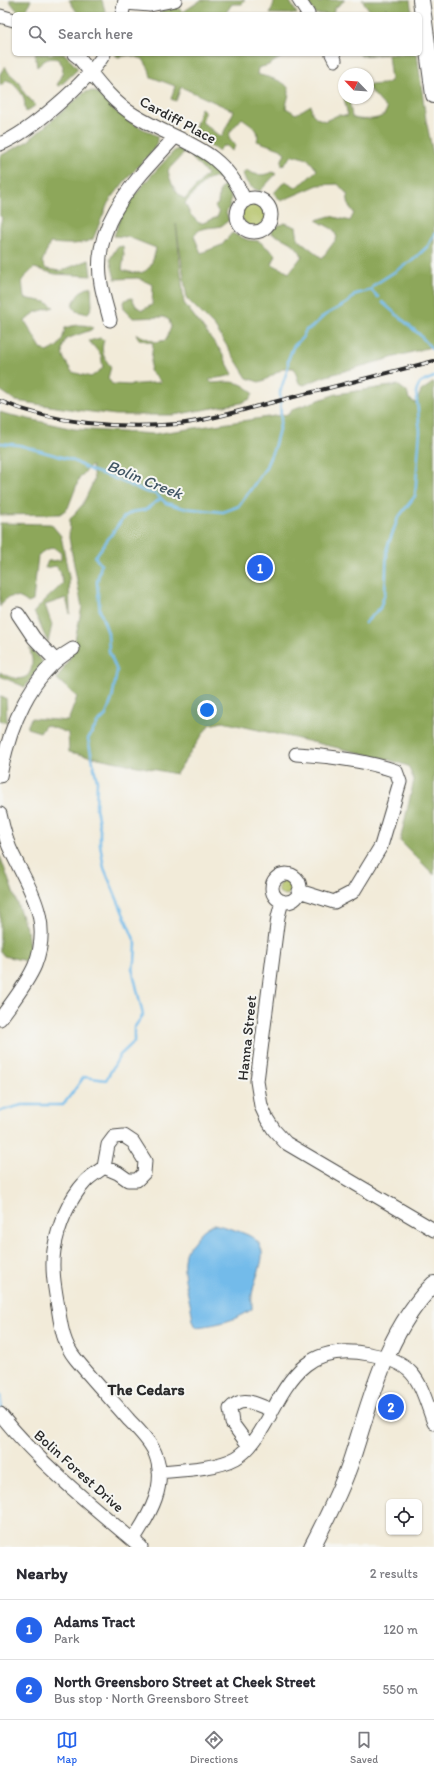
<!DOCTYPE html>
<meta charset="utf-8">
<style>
:root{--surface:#fff;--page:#f7f7f7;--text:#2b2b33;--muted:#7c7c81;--line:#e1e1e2;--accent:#2563eb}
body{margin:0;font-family:Itim,sans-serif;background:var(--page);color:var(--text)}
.controls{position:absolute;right:12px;bottom:12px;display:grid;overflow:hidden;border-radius:6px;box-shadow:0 1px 3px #0004}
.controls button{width:36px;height:36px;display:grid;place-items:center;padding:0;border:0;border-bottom:1px solid var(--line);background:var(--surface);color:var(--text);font:20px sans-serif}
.compass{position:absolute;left:338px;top:68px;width:36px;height:36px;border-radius:50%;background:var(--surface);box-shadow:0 1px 3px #0004;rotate:295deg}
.you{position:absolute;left:207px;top:710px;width:14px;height:14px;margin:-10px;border:3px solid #fff;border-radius:50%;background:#1a73e8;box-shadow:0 0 0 6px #1a73e833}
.badge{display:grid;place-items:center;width:26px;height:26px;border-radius:50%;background:var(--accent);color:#fff;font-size:13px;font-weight:700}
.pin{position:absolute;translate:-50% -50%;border:2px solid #fff;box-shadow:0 1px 4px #0006}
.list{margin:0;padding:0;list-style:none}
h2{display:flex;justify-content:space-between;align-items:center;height:52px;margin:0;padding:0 16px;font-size:17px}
h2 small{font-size:13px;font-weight:400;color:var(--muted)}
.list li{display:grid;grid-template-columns:26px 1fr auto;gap:12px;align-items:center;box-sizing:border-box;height:60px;padding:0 16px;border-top:1px solid var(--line)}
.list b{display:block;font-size:15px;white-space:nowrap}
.list p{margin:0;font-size:13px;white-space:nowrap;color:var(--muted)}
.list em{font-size:13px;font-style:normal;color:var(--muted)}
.icon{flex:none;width:22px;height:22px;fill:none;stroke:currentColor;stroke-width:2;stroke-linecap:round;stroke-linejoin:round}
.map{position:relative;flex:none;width:434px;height:1547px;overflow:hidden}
.search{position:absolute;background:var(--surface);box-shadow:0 1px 3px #0004;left:12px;right:12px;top:12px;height:44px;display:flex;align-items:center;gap:10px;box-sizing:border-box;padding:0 14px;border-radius:6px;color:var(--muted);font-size:15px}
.sheet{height:172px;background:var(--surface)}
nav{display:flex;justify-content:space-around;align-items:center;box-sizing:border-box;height:56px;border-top:1px solid var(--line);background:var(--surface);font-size:11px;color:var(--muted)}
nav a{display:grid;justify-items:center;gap:2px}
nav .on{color:var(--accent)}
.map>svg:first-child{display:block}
.green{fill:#b2c164;stroke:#6e7648}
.forest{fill:#8da75a;stroke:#5c6942}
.water{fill:#73bbea;stroke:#4f738a}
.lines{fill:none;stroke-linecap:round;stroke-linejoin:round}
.stream{stroke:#73bbea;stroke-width:2.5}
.minor-casing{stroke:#494845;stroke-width:15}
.major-casing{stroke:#494845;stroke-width:18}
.minor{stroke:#fff;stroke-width:13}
.major{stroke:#fff;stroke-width:16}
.rail-casing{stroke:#2b2b2b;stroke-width:4}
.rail{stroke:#f6f6f2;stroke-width:2.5;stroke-dasharray:8;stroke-linecap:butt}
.labels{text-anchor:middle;stroke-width:4;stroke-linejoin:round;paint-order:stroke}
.street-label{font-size:15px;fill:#2b2b2b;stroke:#f6f6f2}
.water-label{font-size:16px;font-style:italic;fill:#415664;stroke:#f6f6f2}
.neighbourhood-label{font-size:16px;font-weight:bold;fill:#2b2b2b;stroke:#f6f6f2}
</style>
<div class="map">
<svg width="434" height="1547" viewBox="0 0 434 1547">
<rect width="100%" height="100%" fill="#f6f6f2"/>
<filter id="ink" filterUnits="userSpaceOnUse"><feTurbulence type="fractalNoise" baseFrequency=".025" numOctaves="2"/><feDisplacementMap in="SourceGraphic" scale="8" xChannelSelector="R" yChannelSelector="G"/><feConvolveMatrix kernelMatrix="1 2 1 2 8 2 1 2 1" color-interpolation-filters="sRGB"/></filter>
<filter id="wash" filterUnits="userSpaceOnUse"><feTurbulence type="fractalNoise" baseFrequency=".012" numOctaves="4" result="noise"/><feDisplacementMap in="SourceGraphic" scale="16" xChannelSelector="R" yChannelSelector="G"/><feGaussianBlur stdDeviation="0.9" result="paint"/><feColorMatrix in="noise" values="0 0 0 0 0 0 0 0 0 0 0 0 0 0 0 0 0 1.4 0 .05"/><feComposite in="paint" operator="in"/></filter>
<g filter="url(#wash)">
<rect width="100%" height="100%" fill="#f2ebd9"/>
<path class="green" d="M242 215a12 12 0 1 1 24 0a12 12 0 1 1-24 0Z
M278 888a7 7 0 1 1 14 0a7 7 0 1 1-14 0Z"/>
<path class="forest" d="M9,0h22l-4,9 -9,3z
M69,0h33l4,14h-28z
M201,0h44l-3,4h-10l-7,10h-67l4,-3 15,-4 6,5z
M275,0h14l8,14h-27z
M307,0h10l2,3 6,-3h20l-10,8 -3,6h-17z
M362,0h48l2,14h-23l-3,-7 -2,7h-14v-3z
M35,54h30l13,15 -18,17 -3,-1 5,-9 1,-10 -5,-7c-11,-2 -13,1 -21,8z
M114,54h172l-17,11 -11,3 -1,6c8,3 32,6 32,18 0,5 -3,11 -3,16l10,6 15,-9 1,8 5,5 8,3 13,-6 10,1 -4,-18h5l3,19c7,4 26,3 32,-2 1,-2 2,-4 3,-6l-19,-21v-3l16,-1 7,-3 -3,-27 -27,2 -2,-2h58l9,66 8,38v188l-111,31 -19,8 -5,-2 -5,-15h-10l-19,12 -6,2 -12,-4 -32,-51 -28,-28 -11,-75 8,79 36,47 13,24c-7,4 -16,3 -24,6l3,3c18,-1 27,-4 41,10l-3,6 -9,4 -67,12h-58l-40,-5 -60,-9 -16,-11v-164l2,-8 -2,-2v-60l28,-15 57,-49 8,-1 4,2 15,15 16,13 29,15v6l-3,7 -29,32 -17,22 -15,36c-13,7 -29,5 -43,4l-8,19 4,7 14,2 29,-11 2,16 -36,-2 -21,-6 -12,12 2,18 22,4 8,5 -18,5 -11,9 16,27 6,4c14,-6 15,-10 18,-24 9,-3 19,-5 28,0l-2,2 -25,9c-8,15 -2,19 6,33l19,5 12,-9 -2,-13 -12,-14 11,-3 4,2c-4,12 0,18 7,27l-3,11 4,6 17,1 32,-3 -11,-11 3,-28 -14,-4 -3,-5 20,8 10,-2 5,-13 -2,-7 -5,-3 -31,1 -9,-9 -1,-7 4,-3 5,-1 4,8 6,4 10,-5 1,-20 -15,-7 -23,1 -5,-20 7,-12 6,-1 1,9 -2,15c23,7 29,2 34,-22l-28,-11 -14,-1 9,-26 24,-30 28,-30 6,-1 2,5 -15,16c2,11 7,24 17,29l22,-25 -15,-16 1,-3 11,3 16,18 -2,2h-7l-5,2 -21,23 5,11 9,9h4l14,-6 2,-4 -4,-7 3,-2 1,-12 6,-8c8,13 8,16 1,29l3,7c-2,2 -5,4 -8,6 -10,3 -21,-1 -27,10l7,17 21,-8 10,-12 16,7 11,1 17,14 -4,9 17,9 13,-17c-5,-13 -19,-17 -31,-23l3,-6 11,-4 11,4 2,12 24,19 15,-20 -3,-8 -18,-10 14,-4 20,5 4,-8 -5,-7 -2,-12 -9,-10 -20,1 -37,16 -7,-8 11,-12 11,6 8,-5 13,-12 -9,-11 -15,-4 -11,11 -1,-4 4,-9 -5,-4 -23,-8c4,-12 -6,-16 -15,-23l-12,14 -1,7 7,6 -4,6 -5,-5h-4l-5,5 -25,-16 8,-27 4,3 -3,11 15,12 5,2 12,-25 -53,-24 -5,14 -5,-2 4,-13 -24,-9 -2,-8 -6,-10 -13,-4 -12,2z
M5,66l3,6 12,11 4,10 12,12 -10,7c-2,-5 -1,-8 -2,-13 -2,-7 -9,-13 -14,-18h-4l-6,5v-12z
M246,170c10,6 17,6 27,2l3,2 -16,17c-10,-3 -14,-8 -17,-17z
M91,286l1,20 -4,8 -12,-3 -4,-6 8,-13z
M434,382v493l-34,-34 14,-61 -6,-14 -25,-8 -160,-36 -14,3 -33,49 -107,-22 -1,-19 -22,-8 -6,7 -13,-4 4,-10 37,3 9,-24 -20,-18 15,-25 10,-47 -13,-69 1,-19 13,-15 11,-24 -2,-14 -3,1 -10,12 -11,29 -8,6 -60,1v-103l6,2 68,15 80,5 135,-20 4,-5 43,-15 62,-9 9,7 2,7 7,4 5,-12z
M0,523l51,1 10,12 8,41 1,37 -4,-16 -21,7 7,20 -4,17c-6,-10 -8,-20 -14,-30 9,-11 20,-19 29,-29l-3,-12 -4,-5 -11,2 3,-7 13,-1v-7l-8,-6 -11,5 -4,4 -5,45 -5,2c-10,-9 -22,-9 -28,4z
M30,648l13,14 -18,25 -25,-11v-4c12,8 31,12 32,-8 1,-5 -2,-11 -2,-16z
M0,697l6,1 1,25 -7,-3z
M0,856l27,75 3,21 -4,9 -22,-5 -4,-5z"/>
<path class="water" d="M214,1224c11,3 23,6 34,11 26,12 9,35 5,55 -2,6 -1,13 -1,19 -16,12 -37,16 -56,18l-3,-6c-2,-21 -13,-47 -8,-67 1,-5 6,-9 9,-13 6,-8 10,-13 20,-17z"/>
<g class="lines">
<path class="stream" d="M371,290l7,7
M382,302l38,33 12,14
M0,443l19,2 53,15 18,10 21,7 35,15 10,2 10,9 17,5 40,4 16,-6 26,-37 9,-21 5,-19 2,-10 -1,-27 8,-24v-8l5,-13 9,-9 4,-8 5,-2 14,-13 22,-12 9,-9 15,-4 3,-5 39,-25 15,-14 6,-12
M365,623l15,-15 5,-15 2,-45 11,-30 17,-22 5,-65 -4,-39 4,-9 14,-6
M0,1111l22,-6h41l21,-28 22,3 14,-25 14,-13v-14l9,-13 -11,-47 3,-7 1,-17 -32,-76 -4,-24v-15l-4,-21 1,-27 -9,-42 9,-15 9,-9 6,-16 5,-28 -8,-20 -1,-18 -8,-22 -3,-29 4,-17 -6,-8 29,-40 8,-5 13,-2 15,-11
M0,1395l2,15"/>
</g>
</g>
<g filter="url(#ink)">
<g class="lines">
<defs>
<path id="minor" d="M299,0l9,14
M125,3l25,2 25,-5
M122,14l3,-14
M0,16l14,4
M74,54l5,4c17,21 32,43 55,57 46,29 87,30 111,86
M332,54l3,6
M0,144c29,-11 88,-63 104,-90
M237 215a17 17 0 1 1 34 0a17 17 0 1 1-34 0Z
M110,320c-3,-12 -7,-24 -9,-36 -11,-62 37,-106 74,-147
M18,614l16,24 22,23
M296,754c34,2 68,6 100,17l4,11 -19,64 -28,46 -19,10 -35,-11
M0,776c9,-47 29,-102 73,-127
M0,814c3,14 6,28 13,41 18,37 39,66 22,110 -8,19 -23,37 -35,54
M272 888a14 14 0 1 1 28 0a14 14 0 1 1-28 0Z
M282,901l-4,16 -21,164 4,25 6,13 7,11 12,13 148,87
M104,1167l14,6 10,7h9l7,-7 1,-12 -12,-19 -9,-6 -10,1 -6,8 -4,22c-6,5 -14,9 -19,15 -16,17 -27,44 -31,68 -3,19 1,39 4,57 3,19 5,36 17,51 17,21 36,41 54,62 8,8 22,23 26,33 13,32 -5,61 -22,87
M0,1414c41,51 92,92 141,133
M249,1446l-17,-23 -2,-14c13,-15 26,-4 42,1
M159,1472c22,-2 57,-3 77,-14 14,-8 24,-25 32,-39 24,-47 43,-76 101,-65 49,9 50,28 65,69"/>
<path id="major" d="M421,0l13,95
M312,1547c14,-27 28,-55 38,-83 21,-63 35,-132 84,-180"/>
</defs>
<use href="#minor" class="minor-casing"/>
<use href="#major" class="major-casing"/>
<use href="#minor" class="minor"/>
<use href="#major" class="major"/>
<defs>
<path id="rail" d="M0,401c55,23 120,28 178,23 29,-3 63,-14 92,-21 55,-14 109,-28 164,-42"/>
</defs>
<use href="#rail" class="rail-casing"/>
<use href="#rail" class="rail"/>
</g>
</g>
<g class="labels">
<g class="street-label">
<text transform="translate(178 120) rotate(28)" y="5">Cardiff Place</text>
<text transform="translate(247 1038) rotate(-84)" y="5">Hanna Street</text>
<text transform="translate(79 1471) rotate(42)" y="5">Bolin Forest Drive</text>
</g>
<g class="water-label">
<text transform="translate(145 479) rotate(22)" y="6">Bolin Creek</text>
</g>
<g class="neighbourhood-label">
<text x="146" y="1395">The Cedars</text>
</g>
</g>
</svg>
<div class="controls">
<button><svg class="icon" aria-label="locate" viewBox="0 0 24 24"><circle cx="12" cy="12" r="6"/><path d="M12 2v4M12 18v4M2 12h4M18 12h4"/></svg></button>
</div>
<svg class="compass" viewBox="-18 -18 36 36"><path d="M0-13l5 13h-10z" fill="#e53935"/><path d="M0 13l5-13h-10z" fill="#7c7c81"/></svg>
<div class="you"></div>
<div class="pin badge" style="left:260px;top:568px">1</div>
<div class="pin badge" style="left:391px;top:1407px">2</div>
<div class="search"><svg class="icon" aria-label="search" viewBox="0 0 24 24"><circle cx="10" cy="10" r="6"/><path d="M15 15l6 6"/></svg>Search here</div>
</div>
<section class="sheet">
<h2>Nearby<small>2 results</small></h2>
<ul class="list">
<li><span class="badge">1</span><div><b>Adams Tract</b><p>Park</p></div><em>120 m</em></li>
<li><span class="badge">2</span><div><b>North Greensboro Street at Cheek Street</b><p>Bus stop · North Greensboro Street</p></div><em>550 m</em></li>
</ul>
</section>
<nav>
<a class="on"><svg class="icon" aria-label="map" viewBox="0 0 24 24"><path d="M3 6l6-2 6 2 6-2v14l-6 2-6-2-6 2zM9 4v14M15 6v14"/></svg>Map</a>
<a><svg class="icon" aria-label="directions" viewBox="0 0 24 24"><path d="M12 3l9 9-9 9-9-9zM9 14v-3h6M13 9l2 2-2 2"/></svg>Directions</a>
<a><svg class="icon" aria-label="saved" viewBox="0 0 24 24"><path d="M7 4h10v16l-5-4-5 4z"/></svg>Saved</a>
</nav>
